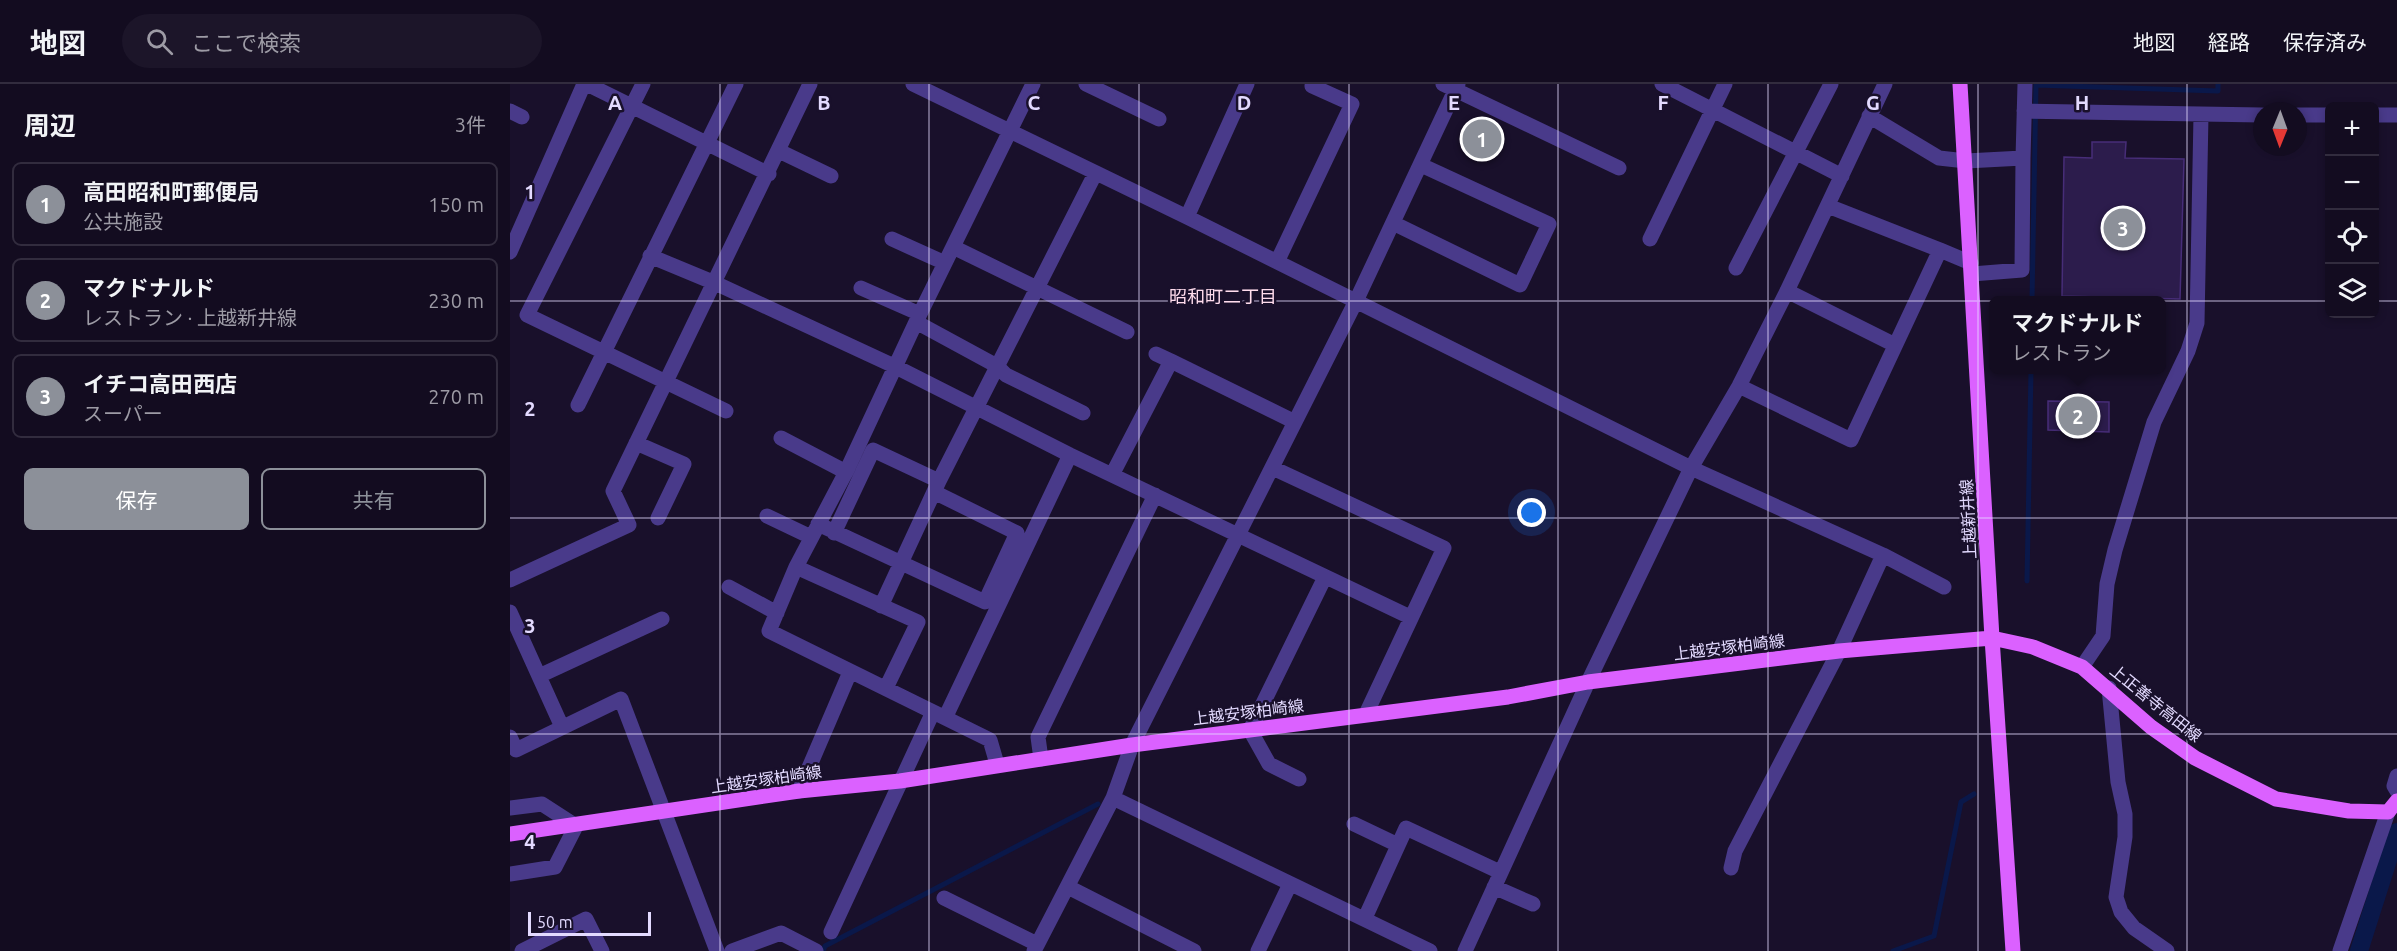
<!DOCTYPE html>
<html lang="ja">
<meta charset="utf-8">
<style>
:root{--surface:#130c20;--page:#1c1529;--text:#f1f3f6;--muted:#9d9ba5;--line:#322c3e;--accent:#8c9099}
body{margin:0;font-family:Ubuntu,"Noto Sans JP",sans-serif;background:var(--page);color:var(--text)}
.controls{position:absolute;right:18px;top:18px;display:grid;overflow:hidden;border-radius:9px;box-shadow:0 3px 9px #0003}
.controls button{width:54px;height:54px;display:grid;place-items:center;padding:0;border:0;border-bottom:2px solid var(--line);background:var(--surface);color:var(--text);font:30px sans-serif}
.compass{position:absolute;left:1743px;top:18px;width:54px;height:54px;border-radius:50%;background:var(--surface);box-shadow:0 3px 9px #0003;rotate:181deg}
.scale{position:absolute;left:18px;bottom:15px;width:123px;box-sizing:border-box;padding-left:6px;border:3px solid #e3daff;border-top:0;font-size:16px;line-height:21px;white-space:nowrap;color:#e3daff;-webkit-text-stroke:4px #19102b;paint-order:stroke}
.you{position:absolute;left:1022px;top:429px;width:21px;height:21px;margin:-15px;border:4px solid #fff;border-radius:50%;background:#1a73e8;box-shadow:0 0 0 9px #1a73e833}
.badge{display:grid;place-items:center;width:39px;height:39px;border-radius:50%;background:var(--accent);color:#fff;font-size:20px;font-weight:700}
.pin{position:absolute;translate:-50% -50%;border:3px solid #fff;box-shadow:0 2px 6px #0006}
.popup{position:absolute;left:1479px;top:212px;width:177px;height:78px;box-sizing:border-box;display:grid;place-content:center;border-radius:9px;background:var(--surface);filter:drop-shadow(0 2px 4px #0005);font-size:20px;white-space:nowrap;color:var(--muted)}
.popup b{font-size:22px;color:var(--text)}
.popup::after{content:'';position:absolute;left:50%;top:100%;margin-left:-12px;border:12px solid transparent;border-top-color:var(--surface)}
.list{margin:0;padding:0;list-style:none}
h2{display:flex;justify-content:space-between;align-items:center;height:78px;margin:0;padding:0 24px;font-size:26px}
h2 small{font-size:20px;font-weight:400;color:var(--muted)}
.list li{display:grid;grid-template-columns:39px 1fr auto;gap:18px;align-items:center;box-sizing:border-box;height:84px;margin:0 12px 12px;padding:0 12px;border:2px solid var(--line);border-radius:9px}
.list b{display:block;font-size:22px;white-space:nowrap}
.list p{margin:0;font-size:20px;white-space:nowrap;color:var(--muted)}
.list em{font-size:20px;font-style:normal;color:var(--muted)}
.actions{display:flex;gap:12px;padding:18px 24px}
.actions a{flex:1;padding:14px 0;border:2px solid var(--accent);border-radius:9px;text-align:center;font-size:21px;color:var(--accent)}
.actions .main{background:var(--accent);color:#fff}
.icon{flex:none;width:33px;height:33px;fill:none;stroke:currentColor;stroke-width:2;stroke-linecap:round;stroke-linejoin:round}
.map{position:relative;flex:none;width:1887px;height:867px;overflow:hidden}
header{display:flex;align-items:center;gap:36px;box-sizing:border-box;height:84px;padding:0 30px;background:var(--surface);border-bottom:2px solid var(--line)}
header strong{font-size:28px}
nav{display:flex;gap:33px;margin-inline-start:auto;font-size:21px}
.search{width:420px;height:54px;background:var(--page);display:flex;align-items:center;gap:15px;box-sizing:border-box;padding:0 21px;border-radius:33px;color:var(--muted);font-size:22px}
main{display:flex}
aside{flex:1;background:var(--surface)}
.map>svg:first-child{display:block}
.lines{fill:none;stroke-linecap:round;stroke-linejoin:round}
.stream{stroke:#0a184a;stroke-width:5}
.canal{stroke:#0a184a;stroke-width:18}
.building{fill:#2c1c4c;stroke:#472d78;stroke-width:1.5}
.minor{stroke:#493a8a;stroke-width:15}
.major{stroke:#db61ff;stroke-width:15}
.grid{fill:none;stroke:#e3daff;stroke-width:1.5;stroke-opacity:0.55}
.labels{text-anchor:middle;stroke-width:5;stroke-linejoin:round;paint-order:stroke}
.street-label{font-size:16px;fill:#e3daff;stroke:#19102b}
.neighbourhood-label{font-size:18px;fill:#ffdced;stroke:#19102b}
.grid-label{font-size:20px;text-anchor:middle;font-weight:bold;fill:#e3daff;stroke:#19102b;stroke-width:5;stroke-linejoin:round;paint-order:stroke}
</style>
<header>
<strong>地図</strong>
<div class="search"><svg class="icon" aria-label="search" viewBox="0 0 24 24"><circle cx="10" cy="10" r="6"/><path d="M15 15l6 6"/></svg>ここで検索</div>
<nav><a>地図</a><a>経路</a><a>保存済み</a></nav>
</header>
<main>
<aside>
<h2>周辺<small>3件</small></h2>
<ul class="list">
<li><span class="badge">1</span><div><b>高田昭和町郵便局</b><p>公共施設</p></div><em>150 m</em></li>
<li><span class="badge">2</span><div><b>マクドナルド</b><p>レストラン · 上越新井線</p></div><em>230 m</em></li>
<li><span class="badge">3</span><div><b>イチコ高田西店</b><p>スーパー</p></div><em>270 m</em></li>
</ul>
<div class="actions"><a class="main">保存</a><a>共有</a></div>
</aside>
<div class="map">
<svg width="1887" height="867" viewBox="0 0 1887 867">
<rect width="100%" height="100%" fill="#19102b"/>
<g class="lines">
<path class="stream" d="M1522,216l4,-215 182,6v-7
M1517,497l4,-211
M313,867l2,-5 273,-142
M1383,867l41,-15 27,-134 13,-8"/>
<path class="canal" d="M1849,867l38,-119"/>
</g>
<path class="building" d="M1582,58h34l-1,16 59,1 -4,140 -118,-3 2,-139 28,1z
M1538,317l61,1v30l-61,-2z"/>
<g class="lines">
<path class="minor" d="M77,0l182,90
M133,0l-116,231 199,96
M403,0l274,133 504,251 192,87 61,32
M576,0l73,35
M933,0l176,84
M1152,0l180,92
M0,27l12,6
M1514,27l238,4
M1788,31h32
M1864,31h23
M1359,32l70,42 27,3 57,-3 2,-74
M269,67l52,25
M1318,122l112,44
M677,133l60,-133
M883,139l127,62 29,-61 -128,-59
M382,155l53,24
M1140,155l75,-155
M443,163l174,85
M0,168l74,-168
M140,172l65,27 179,83 176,89 340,162
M767,178l75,-158 -40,-18
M1226,184l95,-184
M1462,190l50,-4 1,-112
M351,204l59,26
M1277,207l108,54
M406,238l81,44 9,9 77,38
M646,270l15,7
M1229,302l112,54 89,-190 31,13
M68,321l158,-321
M271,354l65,34
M126,359l48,21 -26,54
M763,384l171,80 -78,166
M603,389l58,-112 124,61
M257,432l44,21
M308,440l167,78 32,-69 -83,-41
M324,449l39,-83 66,31
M286,483l122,55 -32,66
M0,496l119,-55 -16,-34 197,-407
M219,503l48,26
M371,522l58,-125 156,-307
M0,528l52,115
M1572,583l21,-31 4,-52 8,-34 39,-128 34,-71 9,-28 4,-208
M29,592l123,-57
M1599,604l9,94 7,32v23l-9,60 5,15 13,16 33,23
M436,632l124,-261
M0,653l6,13 105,-51 96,252
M531,675l-3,-22 117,-242
M487,680l-7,-24 -221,-109 27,-64 50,-95 70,-150 117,-238
M1887,692l-3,10 3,5
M789,695l-30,-15 -19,-34 75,-153
M289,707l51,-119
M603,714l317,153
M0,724l32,-4 34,22 -21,41 -45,7
M844,740l44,21
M1221,784l4,-17 104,-200 44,-96
M558,803l126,64
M984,803l39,17
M434,814l93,46
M855,834l41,-90 94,44
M321,848l102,-220
M12,867l64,-32 16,32
M222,867l49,-18 35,18
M524,867l79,-153 19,-53 224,-444 102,-217
M748,867l32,-67
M955,867l123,-269 103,-214 48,-82 48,-95 98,-207
M1830,867l48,-139"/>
<path class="major" d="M1450,0l32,554 21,313
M0,750l289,-43 101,-10 232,-36 376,-48 80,-15 251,-31 153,-13 41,9 49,20 69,60 44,31 81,41 73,12 39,1 9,-11"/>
</g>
<path class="grid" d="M210,0v867M419,0v867M629,0v867M839,0v867M1048,0v867M1258,0v867M1468,0v867M1677,0v867M0,217h1820M1864,217h23M0,434h1887M0,650h1887"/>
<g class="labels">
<g class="street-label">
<text transform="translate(1458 435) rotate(-93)" y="6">上越新井線</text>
<text transform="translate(1219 563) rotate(-7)" y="6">上越安塚柏崎線</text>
<text transform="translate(1646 619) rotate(39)" y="6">上正善寺高田線</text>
<text transform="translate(738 628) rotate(-7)" y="6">上越安塚柏崎線</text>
<text transform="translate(256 695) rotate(-8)" y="6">上越安塚柏崎線</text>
</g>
<g class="neighbourhood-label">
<text x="713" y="219">昭和町二丁目</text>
</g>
</g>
<g class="grid-label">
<text x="105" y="26">A</text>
<text x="314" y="26">B</text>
<text x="524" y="26">C</text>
<text x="734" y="26">D</text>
<text x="944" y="26">E</text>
<text x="1153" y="26">F</text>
<text x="1363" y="26">G</text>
<text x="1572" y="26">H</text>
<text x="20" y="115">1</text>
<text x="20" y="332">2</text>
<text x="20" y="549">3</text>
<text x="20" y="765">4</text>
</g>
</svg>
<div class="controls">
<button>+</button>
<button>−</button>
<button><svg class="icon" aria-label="locate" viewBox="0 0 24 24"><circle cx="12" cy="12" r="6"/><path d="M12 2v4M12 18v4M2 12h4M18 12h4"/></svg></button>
<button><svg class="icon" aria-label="layers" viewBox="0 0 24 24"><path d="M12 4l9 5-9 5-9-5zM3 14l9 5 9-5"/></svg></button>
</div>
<svg class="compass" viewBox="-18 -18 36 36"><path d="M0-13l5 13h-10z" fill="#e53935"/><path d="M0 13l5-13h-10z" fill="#9d9ba5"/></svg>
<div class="scale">50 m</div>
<div class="you"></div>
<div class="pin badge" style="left:972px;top:55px">1</div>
<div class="pin badge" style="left:1568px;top:332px">2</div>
<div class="popup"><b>マクドナルド</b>レストラン</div>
<div class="pin badge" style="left:1613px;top:144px">3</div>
</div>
</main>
